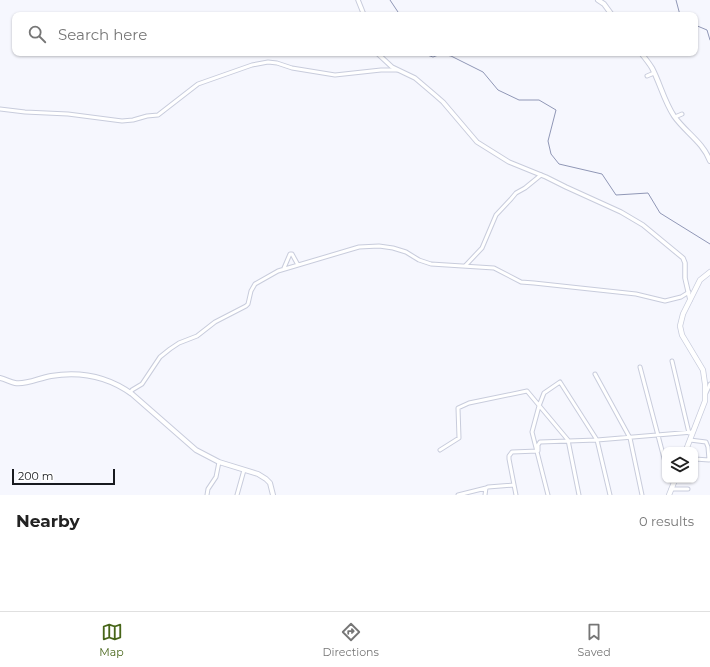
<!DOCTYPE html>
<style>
:root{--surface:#fff;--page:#f6f6f6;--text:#222;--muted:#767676;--line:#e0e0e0;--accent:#476518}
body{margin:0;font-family:Montserrat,sans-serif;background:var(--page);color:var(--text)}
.controls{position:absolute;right:12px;bottom:12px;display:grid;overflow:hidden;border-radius:8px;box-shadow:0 1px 3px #0004}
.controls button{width:36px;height:36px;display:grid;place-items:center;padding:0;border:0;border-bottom:1px solid var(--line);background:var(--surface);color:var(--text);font:20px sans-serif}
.scale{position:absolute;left:12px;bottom:10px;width:103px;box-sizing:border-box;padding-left:4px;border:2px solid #181a1f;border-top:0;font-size:11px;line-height:14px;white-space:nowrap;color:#181a1f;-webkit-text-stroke:3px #fff;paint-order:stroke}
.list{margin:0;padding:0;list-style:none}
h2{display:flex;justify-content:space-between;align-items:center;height:52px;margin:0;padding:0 16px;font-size:17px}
h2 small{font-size:13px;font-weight:400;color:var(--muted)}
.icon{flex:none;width:22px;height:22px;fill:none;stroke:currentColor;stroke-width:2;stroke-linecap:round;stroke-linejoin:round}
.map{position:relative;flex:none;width:710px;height:495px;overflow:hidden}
.search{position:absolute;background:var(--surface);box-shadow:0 1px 3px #0004;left:12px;right:12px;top:12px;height:44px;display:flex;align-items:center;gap:10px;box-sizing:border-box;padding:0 14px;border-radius:8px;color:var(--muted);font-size:15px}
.sheet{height:116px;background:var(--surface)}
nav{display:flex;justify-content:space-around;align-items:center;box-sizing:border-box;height:56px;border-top:1px solid var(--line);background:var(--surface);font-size:11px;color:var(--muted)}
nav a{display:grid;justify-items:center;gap:2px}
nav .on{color:var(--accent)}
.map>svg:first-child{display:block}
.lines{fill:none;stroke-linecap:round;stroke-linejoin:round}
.stream{stroke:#9097b6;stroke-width:1}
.minor-casing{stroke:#c8ccdc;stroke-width:5}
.tertiary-casing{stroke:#c8ccdc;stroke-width:5.5}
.secondary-casing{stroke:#c8ccdc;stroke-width:6}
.primary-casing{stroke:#c8ccdc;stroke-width:6}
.minor{stroke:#fff;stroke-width:3}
.tertiary{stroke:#fff;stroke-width:3.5}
.secondary{stroke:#fff;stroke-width:4}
.primary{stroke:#fff;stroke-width:4.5}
</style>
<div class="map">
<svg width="710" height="495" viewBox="0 0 710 495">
<rect width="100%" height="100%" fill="#f6f7fe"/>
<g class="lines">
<path class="stream" d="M390,0l10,15
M676,0l4,15
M695,25l12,5 3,10
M421,53l12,4 8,-3 10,2 32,16 15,18 21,10h20l17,10 -8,31 3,13 8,10 43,10 14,21 32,-2 12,20 50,31"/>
<defs>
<path id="minor" d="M647,76l7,-3
M0,109l25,3 43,2 54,7 11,-1 14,-4 11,-1 40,-31 54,-19 16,-3 9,1 15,5 43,7 46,-5h16
M675,117l7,-3
M465,266l17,-18 14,-33 15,-16 5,-6 9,-5 16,-13
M284,268l6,-14h2l6,11
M672,361l17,72
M640,367l25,95
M595,374l35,64 12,57
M130,393l2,-3 10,-6 18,-27 10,-8 9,-6 18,-7 18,-14 31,-16 2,-2 3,-13 4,-7 23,-13 81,-24 20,-1 14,2 13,4 13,8 12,4 63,4 27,14 13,1 102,11 29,7 16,-4 8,-5
M706,393l4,-9
M690,440l16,2 2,5 1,13 -14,-1
M440,450l19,-12 -1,-30 11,-5 58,-12 41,49 11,55
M671,489h17
M207,495l1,-6 8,-12 3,-15
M237,495l7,-25
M458,495l28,-7
M485,495l1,-7 2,-1 26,-2
M516,495l-7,-36v-3l3,-4 26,-1v-6l2,-3 57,-2 96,-8
M548,495l-16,-63 7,-26 5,-13 16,-11 37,58 13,55"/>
<path id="tertiary" d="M358,0l6,15
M377,53l15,14 23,11 20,17 8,7 34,40 32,20 37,15 20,10 55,25 22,13 40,33 2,5v15l5,22"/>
<path id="secondary" d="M598,0l6,4 8,11
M641,53c4,5 8,10 11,15 8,15 12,33 22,48 11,16 29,26 36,45
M0,378c5,1 10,4 15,5 11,2 24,-5 36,-7 30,-5 56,0 81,18l64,56 23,12 39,12 8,5 4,4 3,12"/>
<path id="primary" d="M686,450l19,-49v-17l-2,-14 -21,-35 -2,-9 3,-12 17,-34 10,-8
M669,495l6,-15"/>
</defs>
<use href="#minor" class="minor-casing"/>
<use href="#tertiary" class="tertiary-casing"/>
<use href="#secondary" class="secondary-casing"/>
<use href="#primary" class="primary-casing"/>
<use href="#minor" class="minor"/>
<use href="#tertiary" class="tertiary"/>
<use href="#secondary" class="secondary"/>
<use href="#primary" class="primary"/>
</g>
</svg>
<div class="controls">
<button><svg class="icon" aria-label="layers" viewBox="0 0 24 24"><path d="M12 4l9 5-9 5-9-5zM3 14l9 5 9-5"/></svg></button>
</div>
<div class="scale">200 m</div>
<div class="search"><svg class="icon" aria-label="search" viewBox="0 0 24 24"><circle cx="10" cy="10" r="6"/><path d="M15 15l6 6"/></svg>Search here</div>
</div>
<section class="sheet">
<h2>Nearby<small>0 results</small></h2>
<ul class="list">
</ul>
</section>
<nav>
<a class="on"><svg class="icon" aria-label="map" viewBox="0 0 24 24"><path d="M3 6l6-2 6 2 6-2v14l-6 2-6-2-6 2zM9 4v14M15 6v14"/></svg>Map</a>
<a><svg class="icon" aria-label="directions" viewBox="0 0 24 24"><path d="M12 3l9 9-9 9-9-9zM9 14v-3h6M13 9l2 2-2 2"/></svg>Directions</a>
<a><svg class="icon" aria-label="saved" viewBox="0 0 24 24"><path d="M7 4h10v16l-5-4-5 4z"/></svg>Saved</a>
</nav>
